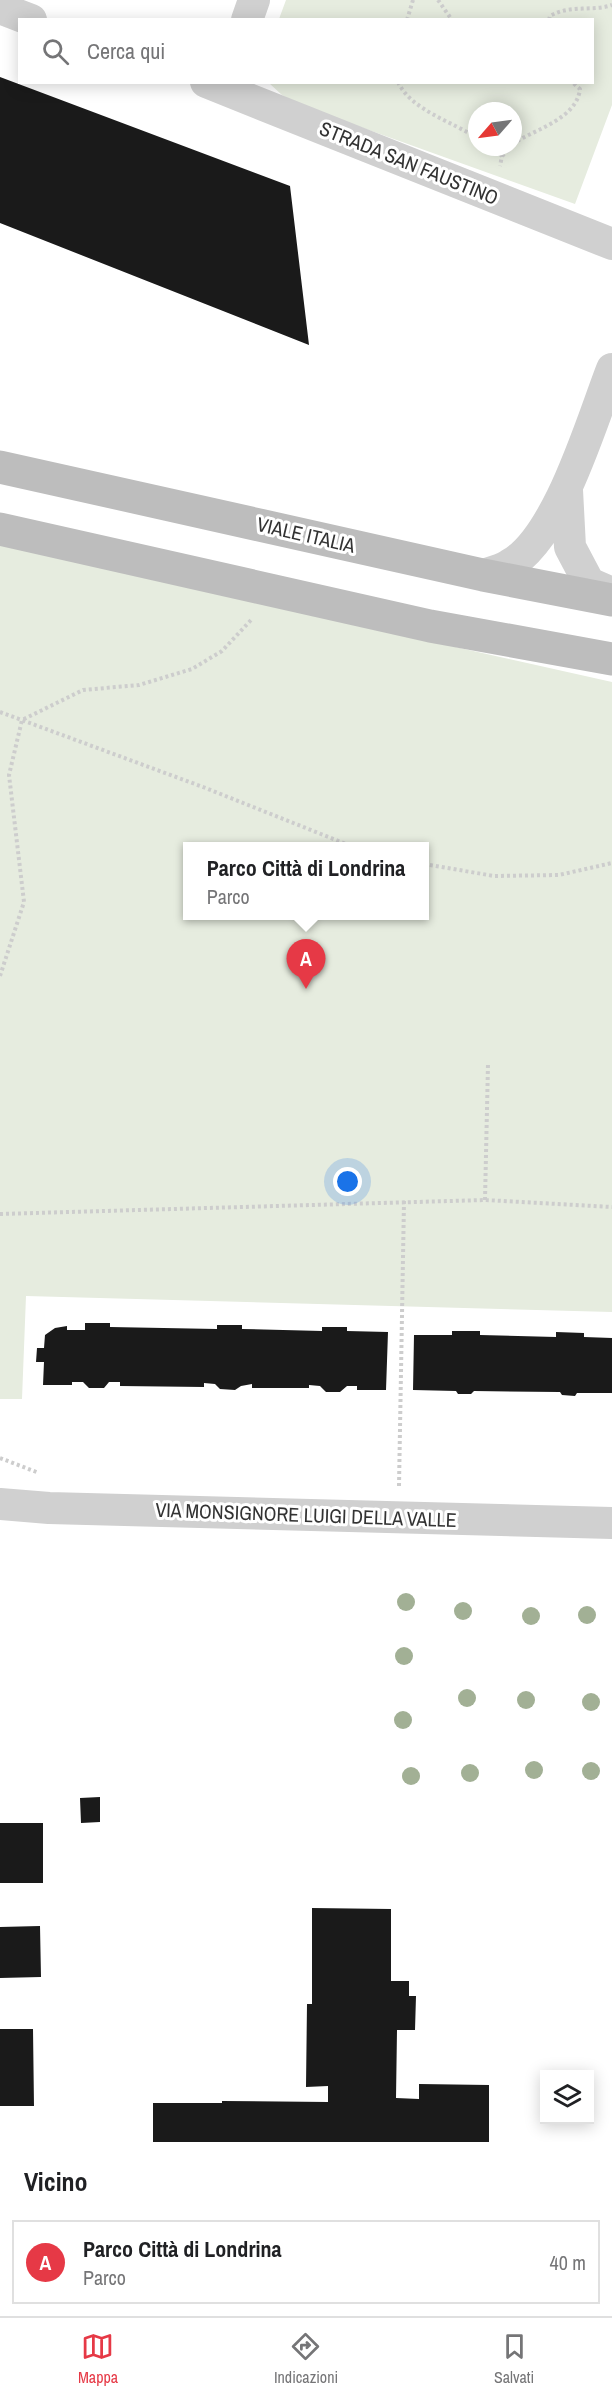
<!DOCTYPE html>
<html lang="it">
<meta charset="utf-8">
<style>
:root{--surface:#fff;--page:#f6f6f6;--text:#202124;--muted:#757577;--line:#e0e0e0;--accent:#e63946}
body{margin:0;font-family:"Archivo Narrow",sans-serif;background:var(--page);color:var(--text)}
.controls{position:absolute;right:18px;bottom:18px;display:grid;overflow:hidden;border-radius:0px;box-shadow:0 3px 15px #0003}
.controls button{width:54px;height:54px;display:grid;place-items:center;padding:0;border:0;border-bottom:2px solid var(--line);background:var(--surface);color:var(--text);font:30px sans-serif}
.compass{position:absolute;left:468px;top:102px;width:54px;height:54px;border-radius:50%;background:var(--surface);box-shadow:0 3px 15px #0003;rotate:242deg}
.you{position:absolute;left:348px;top:1182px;width:21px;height:21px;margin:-15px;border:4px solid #fff;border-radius:50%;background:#1a73e8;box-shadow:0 0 0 9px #1a73e833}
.badge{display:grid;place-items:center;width:39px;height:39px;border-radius:50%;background:var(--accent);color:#fff;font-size:20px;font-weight:700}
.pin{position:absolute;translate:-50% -50px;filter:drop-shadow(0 2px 3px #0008)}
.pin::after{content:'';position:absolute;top:32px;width:21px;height:18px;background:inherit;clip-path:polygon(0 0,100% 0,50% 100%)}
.popup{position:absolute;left:183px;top:842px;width:246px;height:78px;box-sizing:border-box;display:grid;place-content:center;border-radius:0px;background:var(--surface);filter:drop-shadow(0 2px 4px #0005);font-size:20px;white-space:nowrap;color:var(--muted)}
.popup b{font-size:22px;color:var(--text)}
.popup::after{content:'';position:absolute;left:50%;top:100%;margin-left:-12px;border:12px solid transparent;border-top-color:var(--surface)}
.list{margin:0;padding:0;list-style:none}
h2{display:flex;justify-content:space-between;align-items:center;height:78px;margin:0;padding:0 24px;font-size:26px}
h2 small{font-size:20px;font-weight:400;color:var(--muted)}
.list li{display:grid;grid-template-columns:39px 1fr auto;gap:18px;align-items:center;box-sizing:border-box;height:84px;margin:0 12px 12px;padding:0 12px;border:2px solid var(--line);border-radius:0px}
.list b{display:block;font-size:22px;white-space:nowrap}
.list p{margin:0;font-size:20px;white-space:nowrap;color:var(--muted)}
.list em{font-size:20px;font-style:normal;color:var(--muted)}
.icon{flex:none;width:33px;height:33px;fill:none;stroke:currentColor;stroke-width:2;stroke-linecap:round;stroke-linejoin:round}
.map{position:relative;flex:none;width:612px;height:2142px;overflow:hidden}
.search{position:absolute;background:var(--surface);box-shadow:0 3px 15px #0003;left:18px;right:18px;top:18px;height:66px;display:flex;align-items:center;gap:15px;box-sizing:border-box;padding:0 21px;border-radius:0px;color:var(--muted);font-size:22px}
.sheet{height:174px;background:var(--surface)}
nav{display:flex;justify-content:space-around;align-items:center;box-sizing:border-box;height:84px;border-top:2px solid var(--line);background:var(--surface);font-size:16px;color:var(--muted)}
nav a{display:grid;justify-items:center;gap:3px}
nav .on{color:var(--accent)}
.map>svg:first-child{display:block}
.green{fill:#e6ecdf;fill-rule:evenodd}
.building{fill:#1a1a1a}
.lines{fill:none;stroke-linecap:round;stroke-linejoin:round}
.path{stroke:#cdcdcd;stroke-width:4;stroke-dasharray:3 3;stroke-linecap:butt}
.minor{stroke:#d0d0d0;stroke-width:32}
.secondary{stroke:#bdbdbd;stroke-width:33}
.tree{fill:#a2b095}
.labels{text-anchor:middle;stroke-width:6;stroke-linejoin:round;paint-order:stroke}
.street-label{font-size:20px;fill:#333;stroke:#fff}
</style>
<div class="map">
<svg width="612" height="2142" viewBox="0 0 612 2142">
<rect width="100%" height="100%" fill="#fff"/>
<path class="green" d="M286,0h326v105l-37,99 -273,-98 -20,-11 -13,-12 323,-1v-62l-313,-1zM477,111h36v36h-36z
M0,545l612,137v630l-586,-16 -4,103h-22zM188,846h236v70h-236z"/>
<path class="building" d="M0,77l290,109 19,159 -309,-122z
M85,1323h25v4l107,2v-4h25v4l80,2v-4h25v4l41,1 -2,58h-29v-4h-10l-7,6h-14l-6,-6 -11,-1v3h-57v-4l-11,2 -6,4 -15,-1 -5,-5 -11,-1v4l-84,-1v-4h-11l-5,6h-15l-6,-6h-11v3h-29l1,-23h-8l1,-14h7l1,-13 10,-7 12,-2v4h18z
M452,1331h28v4l76,2v-5l28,1v4l28,1v55h-35l-2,3 -13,-1 -2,-3 -86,-1 -3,3h-13l-2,-3 -43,-1 1,-55h38z
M100,1797v25l-19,1 -1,-25z
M0,1823h43v60h-43z
M312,1908l79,1v72h18v15h7l-1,34h-18l-1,68 23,1v-15l70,1v57h-336v-39h69v-2l106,1v-16l-22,1 1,-83h5z
M40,1926l1,51 -41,1v-51z
M0,2029h33l1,77h-34z"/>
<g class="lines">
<path class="path" d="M438,0l14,20
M407,20l6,-20
M549,20l1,-4c21,-12 41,-4 62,-11
M398,82c13,28 53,39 79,56
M556,82h8
M513,145l6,-5c21,-12 58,-23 61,-51l-8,-7
M491,147l11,9 -2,10
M502,156l10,-9
M0,712l203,75 148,59
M424,864l70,12 65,-1 53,-12
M0,976l24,-74 -15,-127 13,-55 61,-30 56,-5 53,-16 30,-18 30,-32
M485,1200l3,-136
M0,1214l485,-14 127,7
M0,1458l39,15
M399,1486l5,-285"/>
<path class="minor" d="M0,8l31,12
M247,20l7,-20
M206,82l406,162
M567,490l3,57 19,36 23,10
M483,575c9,-3 18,-5 26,-10 49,-26 83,-145 103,-196
M0,1504l49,4 563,15"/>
<path class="secondary" d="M0,467l483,108 129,25
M0,529l430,97 182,33"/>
</g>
<g class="tree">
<circle cx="406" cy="1602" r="9"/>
<circle cx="463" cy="1611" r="9"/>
<circle cx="587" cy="1615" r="9"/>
<circle cx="531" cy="1616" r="9"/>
<circle cx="404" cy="1656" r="9"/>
<circle cx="467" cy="1698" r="9"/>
<circle cx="526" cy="1700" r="9"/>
<circle cx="591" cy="1702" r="9"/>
<circle cx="403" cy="1720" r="9"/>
<circle cx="534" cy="1770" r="9"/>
<circle cx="591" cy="1771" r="9"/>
<circle cx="470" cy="1773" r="9"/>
<circle cx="411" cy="1776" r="9"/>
</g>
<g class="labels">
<g class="street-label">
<text transform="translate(409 163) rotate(22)" y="7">STRADA SAN FAUSTINO</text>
<text transform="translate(306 535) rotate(13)" y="7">VIALE ITALIA</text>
<text transform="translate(306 1515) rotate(2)" y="7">VIA MONSIGNORE LUIGI DELLA VALLE</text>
</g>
</g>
</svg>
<div class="controls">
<button><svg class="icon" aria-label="layers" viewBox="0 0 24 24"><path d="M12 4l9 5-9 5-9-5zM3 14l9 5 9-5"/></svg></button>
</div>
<svg class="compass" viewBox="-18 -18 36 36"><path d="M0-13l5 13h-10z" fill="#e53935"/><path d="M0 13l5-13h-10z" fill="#757577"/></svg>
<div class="you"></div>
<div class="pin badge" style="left:306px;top:989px">A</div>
<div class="popup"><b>Parco Città di Londrina</b>Parco</div>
<div class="search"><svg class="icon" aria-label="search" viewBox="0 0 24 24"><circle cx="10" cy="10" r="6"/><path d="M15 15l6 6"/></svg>Cerca qui</div>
</div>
<section class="sheet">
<h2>Vicino<small></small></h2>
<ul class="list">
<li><span class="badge">A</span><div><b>Parco Città di Londrina</b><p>Parco</p></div><em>40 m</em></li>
</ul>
</section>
<nav>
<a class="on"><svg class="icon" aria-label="map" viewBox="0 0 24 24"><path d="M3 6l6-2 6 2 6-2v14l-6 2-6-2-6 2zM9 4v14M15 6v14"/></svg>Mappa</a>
<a><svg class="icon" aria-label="directions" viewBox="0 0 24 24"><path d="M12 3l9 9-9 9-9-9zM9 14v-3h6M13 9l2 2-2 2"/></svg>Indicazioni</a>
<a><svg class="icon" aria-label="saved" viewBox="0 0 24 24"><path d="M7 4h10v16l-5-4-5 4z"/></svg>Salvati</a>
</nav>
